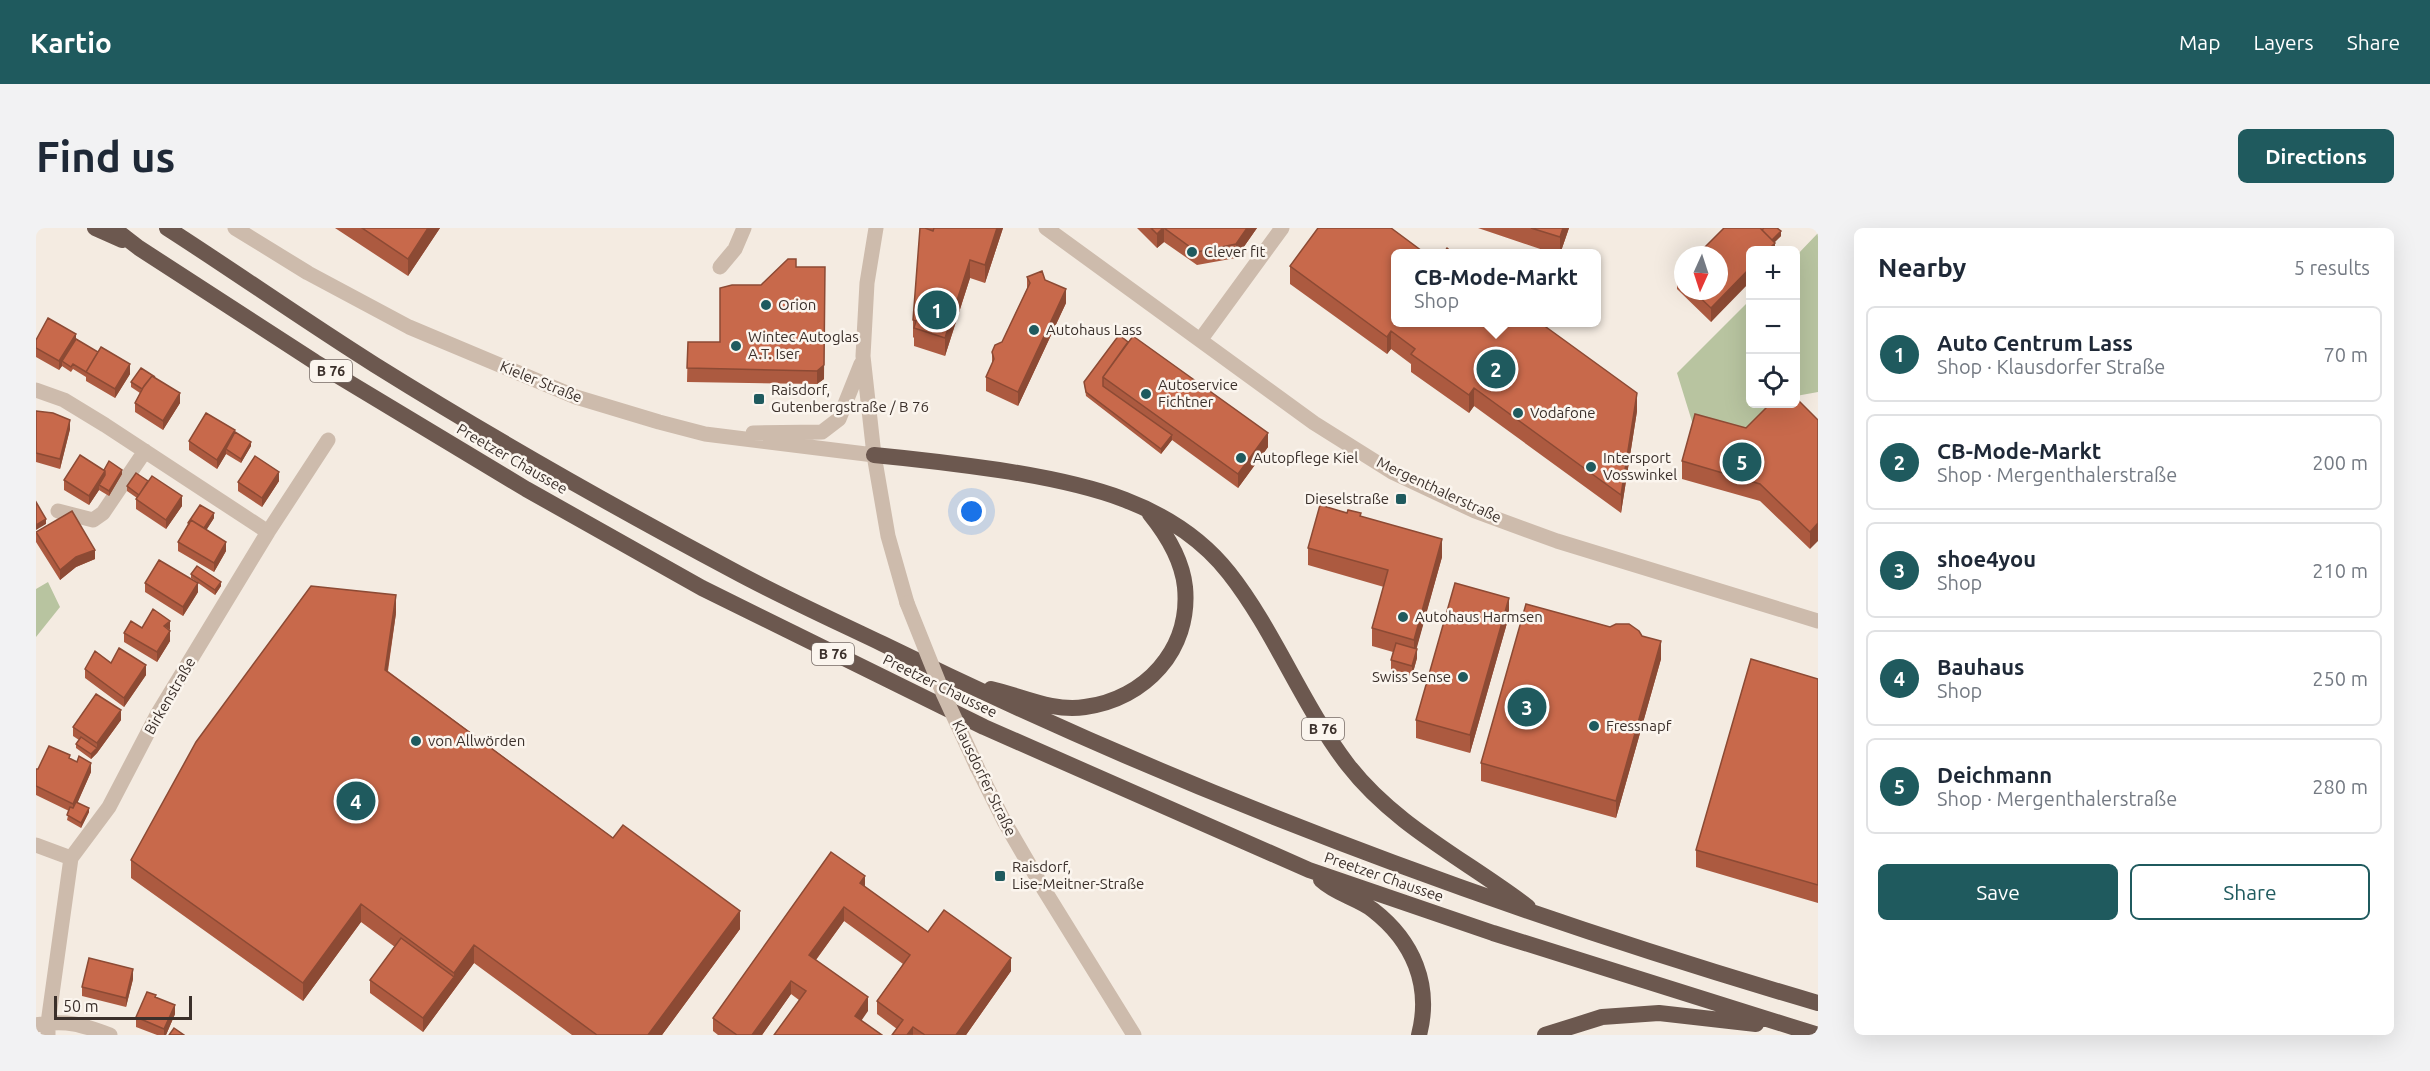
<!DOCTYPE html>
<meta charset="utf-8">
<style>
:root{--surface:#fff;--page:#f2f2f3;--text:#1f2937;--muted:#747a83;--line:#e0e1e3;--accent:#1f5a5e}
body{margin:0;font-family:Ubuntu,sans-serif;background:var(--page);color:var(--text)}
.controls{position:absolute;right:18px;top:18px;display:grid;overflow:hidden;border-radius:9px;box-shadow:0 6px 24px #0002}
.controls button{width:54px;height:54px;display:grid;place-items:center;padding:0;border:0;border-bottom:2px solid var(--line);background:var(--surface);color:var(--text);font:30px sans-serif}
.compass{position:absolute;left:1638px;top:18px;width:54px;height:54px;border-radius:50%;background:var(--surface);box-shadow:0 6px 24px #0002;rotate:183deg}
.scale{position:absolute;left:18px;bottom:15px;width:138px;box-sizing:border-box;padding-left:6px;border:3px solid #3b302b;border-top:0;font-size:16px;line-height:21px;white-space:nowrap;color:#3b302b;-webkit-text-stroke:4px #fbf5ee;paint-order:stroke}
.you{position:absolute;left:936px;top:284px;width:21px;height:21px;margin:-15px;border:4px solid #fff;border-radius:50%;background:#1a73e8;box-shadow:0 0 0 9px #1a73e833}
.badge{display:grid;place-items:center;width:39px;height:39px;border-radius:50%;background:var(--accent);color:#fff;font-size:20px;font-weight:700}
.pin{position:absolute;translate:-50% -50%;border:3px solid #fff;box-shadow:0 2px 6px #0006}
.popup{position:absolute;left:1355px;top:21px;width:210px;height:78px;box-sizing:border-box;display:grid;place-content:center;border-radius:9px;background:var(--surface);filter:drop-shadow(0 2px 4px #0005);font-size:20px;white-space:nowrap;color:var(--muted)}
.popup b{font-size:22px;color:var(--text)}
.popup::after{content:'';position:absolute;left:50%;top:100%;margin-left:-12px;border:12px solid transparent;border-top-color:var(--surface)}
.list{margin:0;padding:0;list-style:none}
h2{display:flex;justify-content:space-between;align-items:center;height:78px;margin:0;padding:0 24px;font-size:26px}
h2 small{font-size:20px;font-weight:400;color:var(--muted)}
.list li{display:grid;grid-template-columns:39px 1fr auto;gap:18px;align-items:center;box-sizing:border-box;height:96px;margin:0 12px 12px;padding:0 12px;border:2px solid var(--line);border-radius:9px}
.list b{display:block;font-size:22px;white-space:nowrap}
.list p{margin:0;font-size:20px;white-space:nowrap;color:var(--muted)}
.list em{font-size:20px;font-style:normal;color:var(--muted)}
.actions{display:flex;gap:12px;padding:18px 24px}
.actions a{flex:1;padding:14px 0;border:2px solid var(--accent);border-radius:9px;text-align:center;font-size:21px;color:var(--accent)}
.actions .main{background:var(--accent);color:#fff}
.icon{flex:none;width:33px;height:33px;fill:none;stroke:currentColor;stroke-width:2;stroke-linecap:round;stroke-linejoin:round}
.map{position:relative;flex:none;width:1782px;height:807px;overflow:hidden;border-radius:9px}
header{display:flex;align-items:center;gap:36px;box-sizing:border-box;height:84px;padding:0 30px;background:var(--accent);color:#fff}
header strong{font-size:28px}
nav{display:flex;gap:33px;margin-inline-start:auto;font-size:21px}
.intro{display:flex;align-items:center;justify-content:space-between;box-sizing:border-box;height:144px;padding:0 36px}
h1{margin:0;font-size:42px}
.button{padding:15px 27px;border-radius:9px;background:var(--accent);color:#fff;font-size:21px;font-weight:700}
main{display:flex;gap:36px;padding:0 36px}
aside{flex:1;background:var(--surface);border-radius:9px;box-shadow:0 6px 24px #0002}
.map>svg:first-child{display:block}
.green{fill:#b8c4a0}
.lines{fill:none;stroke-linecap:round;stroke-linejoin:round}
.minor{stroke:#cdbbac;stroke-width:15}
.tertiary{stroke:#cdbbac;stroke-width:15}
.trunk{stroke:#6c584f;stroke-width:16}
.tertiary-bridge{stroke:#cdbbac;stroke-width:15}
.wall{fill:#ac5a40}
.shaded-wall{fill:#8c4a34}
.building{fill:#c8694b;stroke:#8c4a34;stroke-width:1.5}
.poi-dot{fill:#1f5a5e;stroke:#fbf5ee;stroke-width:2}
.labels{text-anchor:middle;stroke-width:5;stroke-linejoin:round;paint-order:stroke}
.shield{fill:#fbf5ee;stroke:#756b66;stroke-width:1.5}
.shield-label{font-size:14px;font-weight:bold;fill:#3b302b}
.poi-label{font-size:15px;fill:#3b302b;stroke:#fbf5ee;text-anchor:start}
.street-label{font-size:15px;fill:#3b302b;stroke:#fbf5ee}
</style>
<header>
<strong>Kartio</strong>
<nav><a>Map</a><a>Layers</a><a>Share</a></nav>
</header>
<div class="intro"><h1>Find us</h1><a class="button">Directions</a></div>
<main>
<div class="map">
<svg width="1782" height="807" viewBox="0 0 1782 807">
<rect width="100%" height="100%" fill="#f4ebe1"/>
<path class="green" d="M1782,5v159l-22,4v-140z
M1714,72v104h26l-30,34 -52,-10 -17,-55z
M12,354l12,25 -24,30v-48z"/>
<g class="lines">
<path class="minor" d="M199,0l73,45 101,54 167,70 83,25 46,12 169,21 -11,-99 4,-73 9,-55
M1010,0l268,195 78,49 83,39 82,30 261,80
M684,39l15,-18 9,-21
M1165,111l81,-111
M0,162l28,10 41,25 163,107 -111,183 -48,92 -38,51 -23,165v12
M717,205l69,-1 17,-13 22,-55
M22,283l35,9 10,-7 42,-62
M232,304l60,-92
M0,617l35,13
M0,797c30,-6 47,0 74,10"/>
<path class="tertiary" d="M838,227l14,81 19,67
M941,539l27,54 39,67 91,147"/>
<path class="trunk" d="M59,0l27,12
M77,0l26,20 176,114 211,127 176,99 282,139 325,143 184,63 325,102
M131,0c70,45 138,93 208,137 117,73 237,141 359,206 48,26 99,49 149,73 301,148 613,265 935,359
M838,227c42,4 83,9 125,15 85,13 174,32 230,103 45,57 73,132 119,192 47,61 120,96 180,142
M955,461c31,7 61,23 94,18 60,-8 106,-57 100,-120 -3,-28 -18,-52 -35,-73
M1285,652c15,14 36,18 52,30 40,31 59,75 46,125
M1509,807l57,-18 57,-4 97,11"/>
<path class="tertiary-bridge" d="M871,375l36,90 34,74"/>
</g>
<path class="wall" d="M299,0h105l-32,48z
M891,0h76l-18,55 -15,-5 -25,78 -31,-10v-8l-1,-1v-17z
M1101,0h120l-21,30 -39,7 -33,-23 -7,6z
M1442,0h91l-9,26h-5z
M1725,0h16l4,8 -7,6 1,8 -64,72 -34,-33v-14l6,-6v22h36z
M1254,38l347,145 -16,102 -147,-107 -5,7 -58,-41v-8l-20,-15 -4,5 -97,-70z
M760,39l28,112 -7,5 -130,-2 1,-40h32l41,-57z
M991,49l18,3 21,23 -48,103 -32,-15v-14l6,-13v-12l10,-10 25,-53z
M1083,107l149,112 -30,41 -66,-48 -11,14 -75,-58 -2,-14z
M40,111l54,35 -15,24 -29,-17v-4l-13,-8 -2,3 -9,-6 -3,4 -23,-13v-17z
M95,154l49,21 -17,27 -28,-18v-9l5,-10 -9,-6z
M0,183l34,18 -10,40 -24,-7z
M1782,192l-8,129 -50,-48 -78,-22v-18l64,-33z
M199,204l16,14 -10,17 -15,-9 -9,15 -28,-19v-9z
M68,242l18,4 -13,22 -10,-6 -10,15 -25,-15v-10z
M243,253l-17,26 -24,-16v-9z
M91,258l55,20 -16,23 -30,-20v-10l1,-1 -10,-7z
M1325,289l81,40 -26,92 1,9 -5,18 -21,-6v-10l2,-8 -21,-6v-18l12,-41 -76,-22v-17z
M178,290l-8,12 20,21 -12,21 -36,-21v-9l10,-17v-2z
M0,304l59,27 -19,8 -16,13 -24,-38z
M155,346l30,12 -6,9 -17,-12v9l-15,24 -38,-24v-9l52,-1 -6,-4z
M360,385l-8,58 225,167 127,91 -78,106h-90l-98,-72 -51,69 -53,-39v-13l25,-33 -34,-25 -58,79 -172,-123v-18z
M1473,388l-39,137 -54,-15v-18z
M106,400l28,2v11l-13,21 -33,-20v-9z
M1606,408l19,23 -45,159 -135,-37v-18z
M49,441l61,6 -22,32 -39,-29z
M1782,451v224l-122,-36v-17z
M85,492l-24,33 -6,6 -15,-11v-4l3,-4 -6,-4v-9z
M34,531l21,13 -14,31 12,9 -8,16 -14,-8 2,-9 -33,-16v-26h2z
M829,659l63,45 83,39 -45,64h-74l5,-6 -20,-15v-13l26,-37 -59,-43 -28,39 52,51 -69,-11 -8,-6 -29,41h-44l-5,-4v-13z
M97,751l-7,28 -44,-11v-9z
M120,769l19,17 -9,21h-9l-21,-8v-10z"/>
<path class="shaded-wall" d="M392,0h12l-32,48v-17z
M961,0h6l-18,55v-18z
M1128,0v14l-7,6v-14z
M1211,0h10l-21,30v-14z
M1527,0h6l-9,26v-17z
M1745,3v5l-13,13v-4z
M1739,15v7h-7z
M934,32v18l-25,78v-18z
M789,39l-1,112 -7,5v-13z
M1714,40v14l-39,40v-14z
M1030,61v14l-48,103v-14z
M1355,103v18l-4,5v-17z
M40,106v10l-14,17v5l-3,4v-9z
M94,136v10l-15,24v-9z
M1438,160v18l-5,7v-18z
M144,165v10l-17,27v-9z
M1601,165v18l-16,102v-18z
M34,192v9l-10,40v-10z
M199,202v9l-9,10v5l-9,15v-9z
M1232,205v14l-30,41v-14z
M1136,207v5l-11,14v-5z
M215,214v4l-10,17v-4z
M86,242v4l-13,22v-5z
M69,243v9l-6,5v5l-10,15v-9z
M243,244v9l-17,26v-9z
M146,268v10l-16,23v-9z
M178,285v5l-12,19v-5z
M10,291v5l-10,6v-5z
M1782,295v18l-8,8v-17z
M1406,311v18l-28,101v-18z
M190,314v9l-12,21v-9z
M59,322v9l-19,8 -16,13v-10l16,-13z
M185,354v4l-6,9v-5z
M162,355v9l-15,24v-9z
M360,367v18l-11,74v-17z
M1473,370v18l-39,137v-18z
M134,393v9l-6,-4z
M134,403v10l-13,21v-10z
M1625,413v18l-45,159v-17z
M1381,421v9l-5,18v-10z
M110,437v10l-22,32v-9z
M85,482v10l-24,33 -6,6v-5l6,-6v-5z
M55,535v9l-18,41v-9z
M53,580v4l-8,16v-5z
M829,648v14l-5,-7z
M325,676v18l-58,79v-18z
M808,679v14l-35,48v-14z
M704,683v18l-78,106h-14z
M438,717v18l-20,27v-17z
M975,730v13l-45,64h-10z
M97,741v10l-7,28v-9z
M418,749v13l-31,42v-14z
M755,753v13l-29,41h-10z
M832,769v14l-13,19v-14z
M139,777v9l-9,21h-2v-6z
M877,799v8h-6z"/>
<path class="building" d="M326,0h66l-20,31z
M884,0h5l8,3 1,-3h63l-12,37 -15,-5 -25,78 -31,-10 2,-7 -3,-1z
M1115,0h12l-6,6z
M1128,0h83l-11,16 -39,8z
M1282,0h73l35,26h-31v68h144l98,71 -16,102 -147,-107 -5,7 -58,-41 4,-5 -24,-18 -4,6 -97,-71z
M1495,0h32l-3,9z
M1688,0h36l15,15 -7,7h-18v18l-39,40 -18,-17h26v-36h-22z
M1728,0h13l4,3 -9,9 -10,-10z
M1411,20l7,6h-11z
M752,31h8v8h29l-1,98 -7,6 -130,-3 1,-26h32v-54l12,-3h29z
M1647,41v12l-6,-6z
M1006,43l3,9 21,9 -48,103 -32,-15 8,-18 -2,-7 3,-7 7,-3 28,-59 -3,-6z
M12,90l28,16 -17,27 -23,-13v-8z
M1083,107l9,7 -25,35v9l69,49 -11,14 -75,-57 -2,-10z
M1097,108l135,97 -30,41 -135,-97z
M40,111l22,13 -12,20 -13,-8 -2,3 -9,-6z
M65,119l29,17 -15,25 -29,-17z
M105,140l14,9 -3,-1 -10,13 -11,-7z
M116,148l28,17 -17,28 -28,-18 9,-17z
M1760,170l22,22v103l-8,9 -50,-48 -78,-23 13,-47 51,14 24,-24h26z
M0,183l17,2 17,7 -10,39 -24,-6z
M170,185l29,17 -18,30 -28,-19z
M199,204l16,10 -10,17 -15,-10z
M44,227l25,16 -16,25 -25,-16z
M219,228l24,16 -17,26 -24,-16z
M73,233l13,9 -13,21 -10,-6 6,-10v-4l-1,-1z
M100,245l12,8 -9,14 -12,-9z
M116,248l30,20 -16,24 -30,-21z
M0,274l10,17 -10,6z
M164,277l14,8 -10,15 -13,-8 -2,4 -1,-1z
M1284,277l27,8 1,-3 13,3 -1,3 82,23 -28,101 -42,-12 16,-58 -80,-22z
M36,283l23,39 -19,7 -16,13 -24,-38z
M155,292l35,22 -12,21 -36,-21z
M123,332l39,23 -15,24 -38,-24z
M161,338l24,16 -6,8 -24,-16z
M1419,355l54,15 -39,137 -54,-15z
M275,358l85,9 -11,75 228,168 10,-13 117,86 -92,124h-51l-123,-90 -20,28 -93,-69 -58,79 -172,-123 65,-118z
M1490,376l84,23 6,-3h13l10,7 3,5 19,5 -45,160 -135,-38z
M117,381l17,12 -6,5 6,5 -13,21 -33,-19 7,-12 11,7z
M1360,415l21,6 -5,17 -21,-6z
M83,420l27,17 -22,33 -39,-29 10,-18 16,12z
M1715,431l67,20v206l-122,-35z
M60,466l25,16 -24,33 -24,-16z
M45,509l16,11 -6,6 -15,-10z
M13,518l21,9 -1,3 8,4 2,-6 12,7 -18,41 -37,-18v-17h2z
M40,574l13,6 -8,15 -14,-8 3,-8 3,1z
M795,624l34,24 -5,7 68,49 16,-22 67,48 -55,77h-31l-12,-8 -6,8h-15l11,-15 -26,-19 33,-46 -66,-48 -35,48 59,42 -13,19 27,19h-108l32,-44 -15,-10 -39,54h-15l-24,-17z
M365,710l53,39 -31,41 -53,-38z
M53,730l44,11 -7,29 -44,-11z
M111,764l9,3 -1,2 20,8 -11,24 -28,-12z
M138,800l10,7h-15z"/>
<g class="poi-dot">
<circle cx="1156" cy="24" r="6"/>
<circle cx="730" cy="77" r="6"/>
<circle cx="998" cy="102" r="6"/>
<circle cx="700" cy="118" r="6"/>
<circle cx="1110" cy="166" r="6"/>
<rect x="717" y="165" width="12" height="12" rx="3"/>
<circle cx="1482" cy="185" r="6"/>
<circle cx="1205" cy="230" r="6"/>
<circle cx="1555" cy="239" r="6"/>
<rect x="1359" y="265" width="12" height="12" rx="3"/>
<circle cx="1367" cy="389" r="6"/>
<circle cx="1427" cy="449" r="6"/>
<circle cx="1558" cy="498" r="6"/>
<circle cx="380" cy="513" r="6"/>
<rect x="958" y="642" width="12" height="12" rx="3"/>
</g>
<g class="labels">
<g class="shield">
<rect x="274" y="132" width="42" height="22" rx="4.5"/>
<rect x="776" y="415" width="42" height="22" rx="4.5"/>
<rect x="1266" y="490" width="42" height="22" rx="4.5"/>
</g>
<g class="shield-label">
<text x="295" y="148">B 76</text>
<text x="797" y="431">B 76</text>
<text x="1287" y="506">B 76</text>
</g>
<g class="poi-label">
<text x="1168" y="29">Clever fit</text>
<text x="742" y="82">Orion</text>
<text x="1010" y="107">Autohaus Lass</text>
<text x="712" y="114">Wintec Autoglas<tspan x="712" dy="17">A.T. Iser</tspan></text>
<text x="1122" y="162">Autoservice<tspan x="1122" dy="17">Fichtner</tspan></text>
<text x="735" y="167">Raisdorf,<tspan x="735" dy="17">Gutenbergstraße / B 76</tspan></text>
<text x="1494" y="190">Vodafone</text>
<text x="1217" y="235">Autopflege Kiel</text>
<text x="1567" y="235">Intersport<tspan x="1567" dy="17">Vosswinkel</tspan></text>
<text x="1353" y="276" text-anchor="end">Dieselstraße</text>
<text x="1379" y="394">Autohaus Harmsen</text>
<text x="1415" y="454" text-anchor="end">Swiss Sense</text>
<text x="1570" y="503">Fressnapf</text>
<text x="392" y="518">von Allwörden</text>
<text x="976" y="644">Raisdorf,<tspan x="976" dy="17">Lise-Meitner-Straße</tspan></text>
</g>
<g class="street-label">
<text transform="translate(505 154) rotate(22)" y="5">Kieler Straße</text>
<text transform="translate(476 231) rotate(30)" y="5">Preetzer Chaussee</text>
<text transform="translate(1403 262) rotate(25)" y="5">Mergenthalerstraße</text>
<text transform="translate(904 458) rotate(26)" y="5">Preetzer Chaussee</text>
<text transform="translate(134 468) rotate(-60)" y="5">Birkenstraße</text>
<text transform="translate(948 550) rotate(64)" y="5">Klausdorfer Straße</text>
<text transform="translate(1348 649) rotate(19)" y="5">Preetzer Chaussee</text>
</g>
</g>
</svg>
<div class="controls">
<button>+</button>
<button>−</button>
<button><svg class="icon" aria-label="locate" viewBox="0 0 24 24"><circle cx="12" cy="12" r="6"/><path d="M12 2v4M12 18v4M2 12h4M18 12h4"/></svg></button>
</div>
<svg class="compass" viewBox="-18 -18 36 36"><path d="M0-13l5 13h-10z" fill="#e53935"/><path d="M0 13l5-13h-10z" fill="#747a83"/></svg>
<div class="scale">50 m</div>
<div class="you"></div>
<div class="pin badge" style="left:901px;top:82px">1</div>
<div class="pin badge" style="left:1460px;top:141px">2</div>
<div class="popup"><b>CB-Mode-Markt</b>Shop</div>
<div class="pin badge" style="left:1491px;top:479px">3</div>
<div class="pin badge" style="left:320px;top:573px">4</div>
<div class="pin badge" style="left:1706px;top:234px">5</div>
</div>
<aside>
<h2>Nearby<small>5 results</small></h2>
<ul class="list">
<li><span class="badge">1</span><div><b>Auto Centrum Lass</b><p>Shop · Klausdorfer Straße</p></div><em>70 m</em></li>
<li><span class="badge">2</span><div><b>CB-Mode-Markt</b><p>Shop · Mergenthalerstraße</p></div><em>200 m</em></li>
<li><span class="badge">3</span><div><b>shoe4you</b><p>Shop</p></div><em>210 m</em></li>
<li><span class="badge">4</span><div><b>Bauhaus</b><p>Shop</p></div><em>250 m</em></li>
<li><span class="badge">5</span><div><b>Deichmann</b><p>Shop · Mergenthalerstraße</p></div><em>280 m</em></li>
</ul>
<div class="actions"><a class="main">Save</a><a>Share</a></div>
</aside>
</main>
